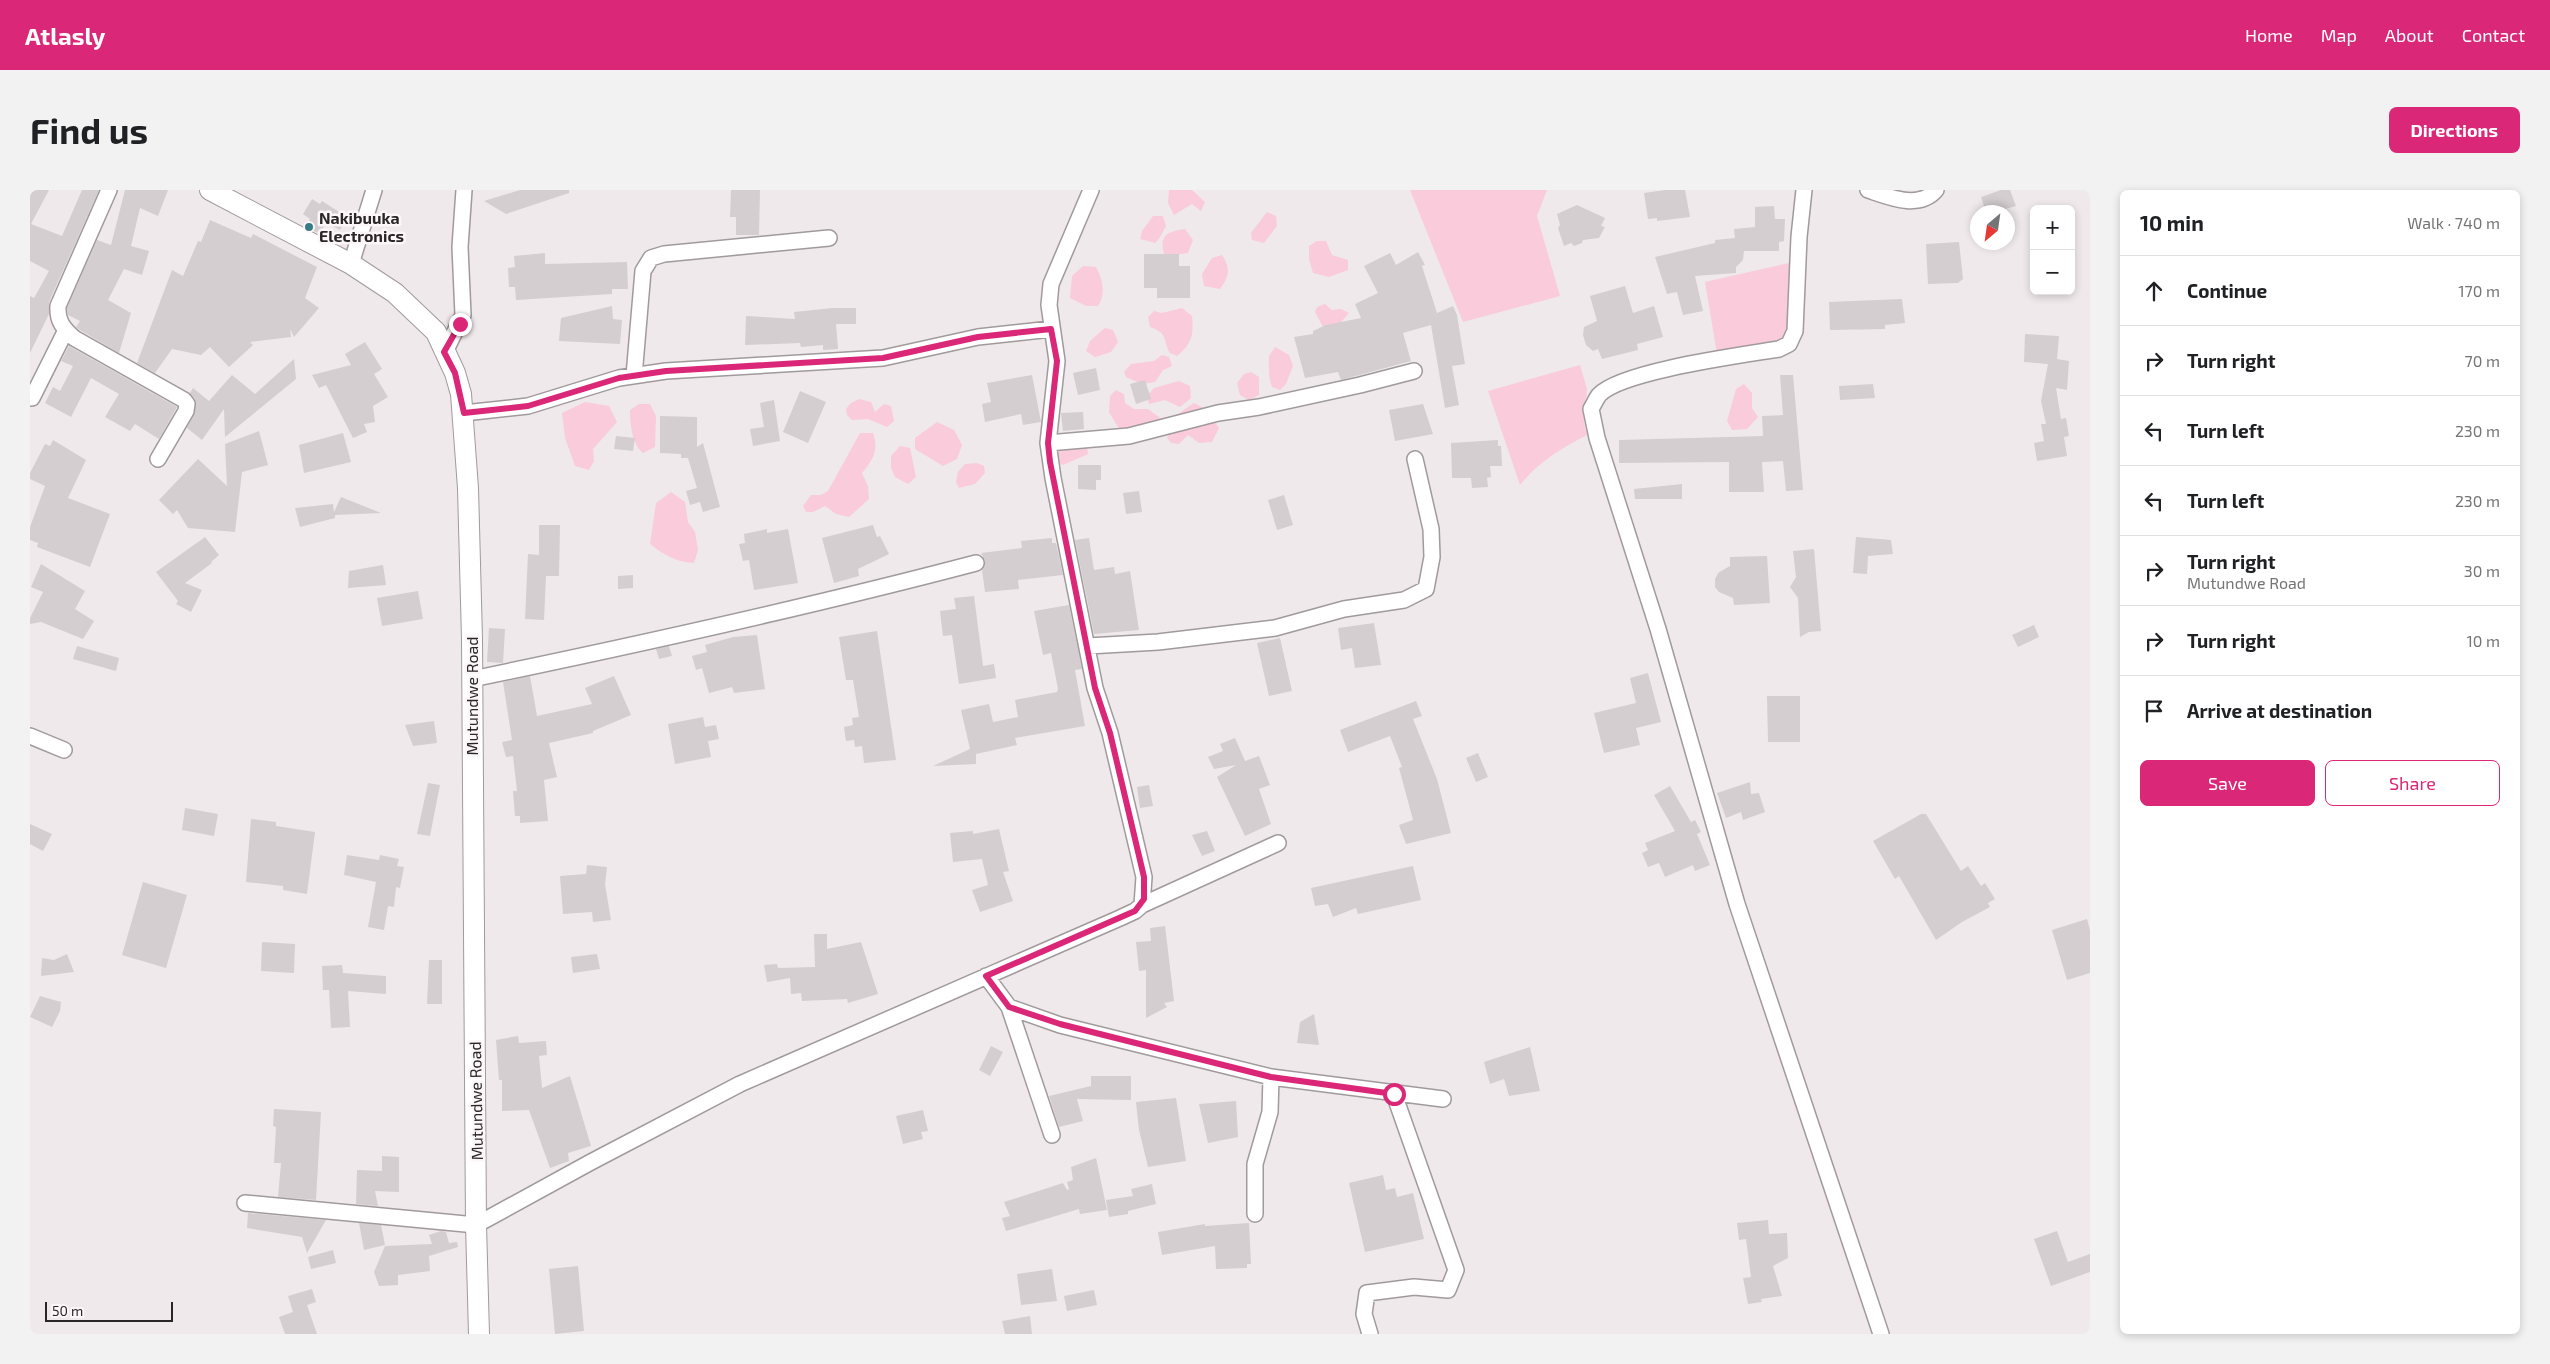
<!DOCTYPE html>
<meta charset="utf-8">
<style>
:root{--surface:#fff;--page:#f2f2f2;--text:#202124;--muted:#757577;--line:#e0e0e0;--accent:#db2777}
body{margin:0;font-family:"Exo 2",sans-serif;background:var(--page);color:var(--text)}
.controls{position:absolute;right:15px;top:15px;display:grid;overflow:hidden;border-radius:8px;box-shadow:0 2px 8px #0003}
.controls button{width:45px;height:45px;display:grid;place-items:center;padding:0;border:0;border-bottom:1px solid var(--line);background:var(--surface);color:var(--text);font:25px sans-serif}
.compass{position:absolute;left:1940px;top:15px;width:45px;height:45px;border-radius:50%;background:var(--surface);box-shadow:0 2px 8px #0003;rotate:209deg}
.scale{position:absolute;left:15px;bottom:12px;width:128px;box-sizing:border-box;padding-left:5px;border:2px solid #292627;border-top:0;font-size:14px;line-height:18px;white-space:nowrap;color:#292627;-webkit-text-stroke:4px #fdf6f8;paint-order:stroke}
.stop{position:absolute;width:15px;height:15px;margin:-11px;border:4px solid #db2777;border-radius:50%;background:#fff}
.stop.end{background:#db2777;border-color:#fff;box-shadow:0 1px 5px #0008}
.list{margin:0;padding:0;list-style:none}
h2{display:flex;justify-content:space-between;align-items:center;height:65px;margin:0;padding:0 20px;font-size:21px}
h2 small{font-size:16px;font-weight:400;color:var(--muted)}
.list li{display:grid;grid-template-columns:32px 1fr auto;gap:15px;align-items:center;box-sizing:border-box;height:70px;padding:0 20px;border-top:1px solid var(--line)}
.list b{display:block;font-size:19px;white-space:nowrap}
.list p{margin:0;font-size:16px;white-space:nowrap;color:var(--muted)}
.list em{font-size:16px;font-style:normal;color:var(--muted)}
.actions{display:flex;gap:10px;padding:15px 20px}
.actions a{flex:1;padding:11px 0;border:1px solid var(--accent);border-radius:8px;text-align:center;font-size:18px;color:var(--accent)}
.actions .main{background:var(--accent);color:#fff}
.icon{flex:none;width:28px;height:28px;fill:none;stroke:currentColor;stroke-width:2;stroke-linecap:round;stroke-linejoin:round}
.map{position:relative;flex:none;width:2060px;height:1144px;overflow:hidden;border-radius:8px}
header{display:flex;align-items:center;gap:30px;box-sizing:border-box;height:70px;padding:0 25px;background:var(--accent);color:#fff}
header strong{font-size:24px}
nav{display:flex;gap:28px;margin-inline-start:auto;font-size:18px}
.intro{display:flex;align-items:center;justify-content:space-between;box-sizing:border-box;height:120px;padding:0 30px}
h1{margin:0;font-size:35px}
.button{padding:12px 22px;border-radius:8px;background:var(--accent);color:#fff;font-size:18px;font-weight:700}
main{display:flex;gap:30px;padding:0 30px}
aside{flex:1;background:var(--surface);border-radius:8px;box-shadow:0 2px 8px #0003}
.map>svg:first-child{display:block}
.green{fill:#facbda}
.building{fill:#d4ced0}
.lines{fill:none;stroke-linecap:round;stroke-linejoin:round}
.minor-casing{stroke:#a09a9b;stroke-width:18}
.secondary-casing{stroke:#a09a9b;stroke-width:22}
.minor{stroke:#fff;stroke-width:15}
.secondary{stroke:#fff;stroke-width:20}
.route{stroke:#db2777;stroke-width:6}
.poi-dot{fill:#357d86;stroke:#fdf6f8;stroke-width:2}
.labels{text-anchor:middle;stroke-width:5;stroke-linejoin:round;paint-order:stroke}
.poi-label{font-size:16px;font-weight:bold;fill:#292627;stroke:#fdf6f8;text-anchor:start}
.street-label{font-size:16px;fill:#292627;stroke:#fdf6f8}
</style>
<header>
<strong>Atlasly</strong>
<nav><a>Home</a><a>Map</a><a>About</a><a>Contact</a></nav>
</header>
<div class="intro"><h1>Find us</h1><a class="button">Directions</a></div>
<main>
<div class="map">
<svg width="2060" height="1144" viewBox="0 0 2060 1144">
<rect width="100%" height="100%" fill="#efe9eb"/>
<path class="green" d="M1139,0h23l13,12 -4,9 -9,-7 -18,11 -6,-12z
M1380,0h137l-10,26 23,80 -97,26z
M1237,22l9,4 1,10 -13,17 -12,-3 -1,-7z
M1123,26h10l3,10 -7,13 -4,4 -15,-4 2,-8z
M1155,39l8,11 -5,13 -23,3c-7,-19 1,-25 20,-27z
M1287,51h9l6,14 16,5v10l-19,7 -16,-4 -4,-14v-13z
M1192,65c9,13 7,22 -2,34l-16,-3 -2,-12 10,-16z
M1763,72l-2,61 -10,20 -64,11 -12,-72z
M1053,76l13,1c7,13 10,26 2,39h-12l-16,-8 2,-22z
M1295,114l7,6 9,-1 8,4 -13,15 -13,-1 -8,-15 2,-5z
M1152,118l10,8c2,18 0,28 -15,40l-7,-3c-8,-14 -1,-19 -20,-26l-2,-10 6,-6 8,2z
M1075,138l8,2 5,12 -7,10 -16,5 -9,-6 4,-10z
M1245,157l14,8 4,11 -7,18 -6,6 -8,-3c-4,-9 -3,-21 -3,-31z
M1132,165l7,2 3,9 -9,4 -8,12 -13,2 -16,-7 -2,-5 7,-8 23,-3z
M1550,175l7,24 -3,33 3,13c-25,13 -49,27 -67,50l-32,-94z
M1221,182l8,5v18l-10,5 -9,-5 -3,-12 7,-9z
M1149,191l11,5 1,12 -11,9 -15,-7 -16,4 -2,-8 7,-8z
M1714,194l8,9v15l6,9 -11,12 -15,1 -5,-9 9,-32z
M1086,200l8,4 1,9 9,6h14l15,11 -21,21 -19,-1 -6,-9 1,-4 -9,-15 1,-16z
M829,209l12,3 4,10 9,-8 7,2 3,15 -7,6 -19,-8 -16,1 -5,-5 -1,-6 5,-6z
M555,212l24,4 8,16 -24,27 1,12 -5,9 -14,-4 -10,-28 -3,-25z
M1164,213l10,5 15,20 -7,14 -13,1 -11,-8 -9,9 -8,-1 -4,-5c11,-20 4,-21 27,-35z
M609,214h11l6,12 -1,31 -12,6c-11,-9 -13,-29 -13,-43z
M907,232l17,8 8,15 -5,14 -14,7 -28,-17v-11z
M830,243h13c6,17 0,27 -11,40l6,13 1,13 -20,18 -13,-3 -11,-8 -12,6h-7l-3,-6 8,-11h10l7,-4z
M870,256l10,2 6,29 -8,7 -13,-7 -4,-9v-12z
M1038,257h19l1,7 -25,11 -6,-3 -1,-5 2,-5z
M947,273l7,3 1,7 -10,11 -16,4 -3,-6 2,-10 7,-8z
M641,302l14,10 3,20 7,10 3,18 -4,13c-18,-1 -30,-8 -44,-19l6,-41z"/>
<path class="building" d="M0,0h19l-18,34 31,12 20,-46h17l-50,112v12l-19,39v-57l4,2 15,-27 -19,-10z
M95,0h43l-10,26 -18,-8 -9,38 18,5 -7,24 -18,-6 -16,31 23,13 -12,40 -39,-23 -4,-3 4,-6 -12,-6 -1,-7 30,-68 14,5z
M490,0h49v3l-63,21 -22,-13z
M701,0h29l-1,45h-23v-18h-6z
M1635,0h20l5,27 -33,4v-3l-9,1 -4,-26z
M1971,0h9l6,16 -22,6h-8l-5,-15z
M282,9l8,5 2,-3 25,16 -7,13 -11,-6 -1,2 -3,-2 -5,10 -14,-7 4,-8 -7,-5z
M1547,15l28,13 -4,8 4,1 -6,11 -16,2 -1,3 -8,3 -3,-3 -7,3 -6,-18 2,-3 -3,-11z
M1744,16l1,13h10l-1,22 -5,1v9h-35l-1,9 -7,7v6l-41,3 8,35 -20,4 -6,-23 -10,2 -12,-37 60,-14v-3l20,-2 -1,-9 21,-2v-20z
M180,30l41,18 2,-4 64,33 -12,31 14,10 -25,29 -4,-8 1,8 -41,5 3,3 -24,22 -19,-20 -9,8 -29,-6 -17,24 -18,-10 35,-93 11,6 15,-35 3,1z
M1929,52l4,37 -5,4 -30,1 -2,-40z
M1388,62l7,13 -3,1 15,47 16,-7 4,9 8,49 -13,2 7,39 -14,3 -14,-83 -28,8 8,28 -70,19 -3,-8 -33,6 -11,-41 19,-3v-3l13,-6 35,-7 -6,-14 23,-11 -14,-27 26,-13 6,12z
M515,63v11l82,-2 1,27h-16v5l-96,6 -1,-13h-6l-1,-19 7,-1 -1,-11z
M1114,64h35v12h11v32h-33v-10h-13z
M1595,96l8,27 21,-7 9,31 -26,7 1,6 -36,9 -4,-10 -5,2 -7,-6 -3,-10 1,-8 13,-6 -7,-25z
M1872,109l3,24 -20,2v4l-55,1 -1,-28z
M582,116l1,13 9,1 -2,24 -61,-3 2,-23z
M803,118h23v16h-20l2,25 -15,1v-5l-22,2 -1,-4 -55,2 1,-29 49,3 -1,-7z
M1995,144l34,2 -2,23 12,2 -2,29 -11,-2 5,31 5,-1 3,18 -5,1 3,19 -30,5 -3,-18 10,-2 -3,-17h5l-5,-23 7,-37 -24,-2z
M335,152l17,27 -8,5 14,23 -15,9 2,16 -11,2 3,8 -14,6 -27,-53 -7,3 -7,-13 39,-10 -6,-11z
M39,156l108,61 -18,32 -24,-15 -5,7 -25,-14 14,-23 -28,-16 -20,39 -26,-14 8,-16 7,4 13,-25 -12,-5z
M264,169l2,20 -71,58 -1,-28 -22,31 -15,-12 8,-16v-13l-5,-6 3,-5 16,13 23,-26 23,19z
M1066,178l4,22 -22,5 -5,-22z
M1002,185l9,47 -18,3 -2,-11 -36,8 -3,-18 9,-2 -4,-19z
M1750,185h13l10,115 -17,1 -3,-30 -21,1 2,30h-35v-30l-110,1v-23l144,-4 -1,-20 21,-1z
M1115,190l6,19 -15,5 -6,-20z
M1843,194l2,14 -35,2 -1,-14z
M770,201l26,11 -18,41 -25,-11z
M744,210l6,41 -27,5 -3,-17 14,-2 -4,-24z
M1393,214l10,30 -38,7 -6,-31z
M1053,222l1,17 -21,2 -2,-18z
M630,226l37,1v30l6,-4 17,64 -17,5 -3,-10 -10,3 -4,-14 11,-3 -9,-30h-7v-4l-21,-1z
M229,241l9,34 -26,7 -7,60 -47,-4 -11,-18 -4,4 -14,-14 39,-41 29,27 -2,-42z
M313,243l8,29 -47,11 -5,-28z
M586,246l19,2 -2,13 -19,-2z
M23,250l33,20 -18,38 42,16 -20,53 -53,-20 1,-4 -8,-3v-13l15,-41 -15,-7v-6l15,-29 5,2z
M1468,250v6h3l1,20h-12l1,11 -4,1 1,9 -16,1 -1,-10h-19l-1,-35z
M1048,275h23v15h-5v10l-18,-1z
M1652,294v15h-47l-1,-10z
M1109,301l3,21 -16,2 -3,-21z
M1254,305l9,30 -16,5 -9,-30z
M311,307l40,16 -46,2v3l-35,9 -5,-19 38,-4 1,8z
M509,335h21l-1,51h-13l-2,44 -19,-1 3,-65 11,1z
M843,335l4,12 3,-1 9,18 -31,15 1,7 -25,7 -12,-45z
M737,339v4l21,-4 10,54 -44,7 -5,-30 -6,1 -4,-17 6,-1 -1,-9z
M175,347l14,18 -8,7 1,1 -27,20 17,7 -11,22 -15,-8 2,-3 -22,-29z
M1826,347l35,3 2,14 -25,2 -1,18 -14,-1z
M1022,348v5h4l7,32 -45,5 1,9 -34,3 -3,-22 3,-9 -4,-8 41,-5 -1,-7z
M1059,348l5,32 20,-3 1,7 15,-3 9,59 -45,4 -19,-94z
M1784,359l7,82 -12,1 -9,5 -2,-39 -8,-11 6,-10 -3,-26z
M1737,366l3,47 -36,2 -1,-7 -14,-6 -4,-5v-8l3,-6 12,-7v-9z
M11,374l44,27 -10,18 19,12 -11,18 -42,-17 -11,2v-6l13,-26 -12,-5z
M353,375l3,20 -38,3 1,-17z
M603,385v13l-15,1v-13z
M388,401l5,28 -41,7 -5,-28z
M944,406l9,70 11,-2 2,14 -37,6 -7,-49 -9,1 -3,-25 16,-2 -2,-11z
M1039,415l13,64 -7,1 10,56 -70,12 2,7 -41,9v10l-43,2 37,-17 -9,-39 28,-6 4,18 25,-5 -3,-17 42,-8 1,-3 -7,-36 -8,2 -9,-44z
M1344,433l7,42 -26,3 -3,-20 -11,2 -3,-22z
M2004,435l5,12 -21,10 -6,-12z
M459,438l16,1 -2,34 -16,-1z
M847,441l19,129 -32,3 -2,-17 -7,1 -1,-7 -8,1 -2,-14 9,-2 -1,-7 7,-1 -6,-37h-7l-7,-43z
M727,445l8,54 -31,4 -2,-6 -23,6 -7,-25 -6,2 -4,-14 15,-4 -2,-7 28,-8z
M1250,448l12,53 -23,5 -12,-53z
M47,456l42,12 -3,13 -43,-12z
M639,456l3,10 -13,3 -3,-10z
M1618,483l13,49 -25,6 4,17 -36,8 -10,-40 42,-10 -6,-25z
M500,486l7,40 55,-12 -7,-16 29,-12 17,39 -38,16v2l-44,10 8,34 -13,3 4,41 -28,2v-7h-5l-2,-25h4l-4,-35 -7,1 -4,-15 10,-2 -9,-58z
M1737,506h33v46h-32z
M1386,511l6,15 -9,3 24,60 14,54 -45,11 -7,-19 14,-5 -14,-52 3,-1 -12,-31 -42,16 -8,-22z
M673,527l2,10 11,-2 3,14 -11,2 3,16 -36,7 -7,-40z
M404,531l3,22 -24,3 -8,-21z
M1205,548l10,23 14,-5 11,29 -11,4 12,35 -26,12 -28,-59 19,-12 -22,4 -6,-12 15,-6 -3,-7z
M1448,563l10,24 -12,5 -10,-24z
M1720,592l1,12 8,-1 6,19 -22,8 -2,-8 -15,6 -9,-25z
M398,593l12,2 -10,51 -13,-2z
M1119,595l4,21 -13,2 -3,-21z
M1640,596l21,36 4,-2 6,12 -4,2 13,31 -15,6 -2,-6 -28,12 -6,-14 -11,4 -6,-14 6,-3 -3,-7 30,-12 -21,-36z
M155,618l33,6 -4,22 -32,-6z
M1891,624h5l35,57 7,-5 13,20 4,-3 10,16 -7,4 2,4 -28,15 -26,18 -37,-64 -4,3 -22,-38z
M221,629l25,3v4l39,6 -8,62 -24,-4v-4l-37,-4z
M0,634l22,10 -9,17 -13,-7z
M969,639l10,42 -6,1 10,29 -33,11 -8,-22 16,-5 -6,-26 -29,3 -3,-29 23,-2v3z
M1177,641l8,20 -13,5 -10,-21z
M317,665l32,5 1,-5 19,4 -2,7 7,1 -4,21 -4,-1 -2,20 -6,-1 -4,24 -16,-3 8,-45 -32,-7z
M557,675l20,2 -2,17 6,36 -18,2 -1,-10 -29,2 -3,-38 26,-2z
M1383,676l8,34 -63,14 -2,-6 -23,9 -5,-13 -13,2 -4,-18z
M113,692l44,13 -21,73 -44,-13z
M2057,729l3,11v43l-23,7 -15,-50z
M1135,736l9,75 -10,2 3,4 -21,11v-48l-7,1 -3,-29 15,-1 -1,-13z
M784,744h13v15l34,-7 17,52 -30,9 -1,-4 -45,2 -1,-8 -10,1 -1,-16 -23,4 -3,-17 13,-1 1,4 37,-1z
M232,752l33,2 -1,29 -33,-2z
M37,764l7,18 -33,4 1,-18 12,2z
M567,764l3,15 -27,4 -2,-16z
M399,770h13v44h-15z
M312,775l1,8 43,3v18l-38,-3 2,36 -19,1 -2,-38h-6l-1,-24z
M10,806l21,6 -1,9 -8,16 -22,-10z
M1284,824l5,31 -22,-2 3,-21z
M488,846l1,7 27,-2 1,14 -8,1 3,32 28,-12 21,70 -23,7 1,8 -19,7 -21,-58 -27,1v-31h-3l-3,-40z
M961,856l12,6 -13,24 -11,-6z
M1500,857l10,44 -31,5 -5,-17 -14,5 -6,-22z
M1061,886h40v24l-54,-1 6,22 -24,6 -10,-31 42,-10z
M1146,908l10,63 -38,6 -9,-37 -3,-28z
M1206,911l2,36 -30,6 -9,-39z
M244,919l47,3 -5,88 -38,-3 3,-34h-7l2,-36 -3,-1z
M893,920l5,21 -7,1 2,7 -20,5 -7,-28z
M352,966l17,1v35l-24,-1 3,15 -22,-2 1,-34 25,1z
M1066,968l11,52 -27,4 -1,-5 -73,22 -4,-13 8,-2 -6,-14 59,-19 4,7 2,-1 -2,-7 6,-2 -2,-13z
M1353,985l3,15 9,-2 2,9 16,-4 11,46 -59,13 -16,-69z
M1122,994l4,20 -28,7v3l-19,3 -3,-17 27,-4 -2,-7z
M218,1023l78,7 -19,33 -5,-16 -55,-9z
M1738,1030l1,14 18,-1 1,25 -15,8 9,30 -21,3 1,3 -14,2 -5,-26 8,-1 -5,-38 -7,1 -2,-17z
M329,1033l22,2 4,20 -21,5z
M1219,1033l2,41h-4v4l-31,1 -1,-23 -53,9 -4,-23 47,-8v2z
M411,1041l5,1 3,11 8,-1 1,5 -29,9 1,15 -32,4v10l-19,1 -5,-14 11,-26 47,-2 -3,-9z
M2027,1041l11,31 22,-8v18l-39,14 -17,-47z
M303,1060l3,13 -25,6 -3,-12z
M548,1076l6,65 -29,3 -6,-65z
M1022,1079l5,32 -36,4 -4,-31z
M282,1099l4,13 -9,3 10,29h-32l-6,-17 14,-5 -5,-16z
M1064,1100l3,15 -30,6 -3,-15z
M1000,1126l2,18h-27l-3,-13z"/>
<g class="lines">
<defs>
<path id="minor" d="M79,0l-51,116c-1,15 5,22 16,32l110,62 3,4 -1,7 -28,48
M1774,0l-5,47 -4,94 -6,13 -10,5c-36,6 -158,22 -180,46 -3,4 -5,9 -8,14l6,29 61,191 79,275 144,430
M1838,0c21,7 51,20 68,0
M321,74l23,-74
M415,162l18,-37 -3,-68 4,-57
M604,186l9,-105 8,-13 13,-4 165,-16
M2,208l34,-68
M434,223l64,-7 91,-28 47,-7 217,-13 95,-21 73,-8
M1018,253l81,-7 89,-23 41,-6 101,-22 54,-14
M1058,456l70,-4 117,-14 69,-19 60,-9 22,-11 6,-32 -1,-28 -16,-70
M442,489c169,-35 337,-72 504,-116
M0,546l34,14
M1112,715l136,-62
M956,786l23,31 43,128
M979,817l51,18 211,52 172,22
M215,1013l231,22 115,-63 149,-78 380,-166 15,-7 7,-6 2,-28 -34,-144 -15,-45 -42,-210 -5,-35 9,-82 -8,-56 2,-21 40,-94
M1225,1024v-50l15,-52 1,-35
M1340,1144l-6,-20 3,-21 47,-6 34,3 8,-20 -62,-176"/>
<path id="secondary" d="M180,0l141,74 44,29 41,39 19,41 6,21 7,94 4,151 4,586 3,109"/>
</defs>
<use href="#minor" class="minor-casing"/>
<use href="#secondary" class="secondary-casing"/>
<use href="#minor" class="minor"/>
<use href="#secondary" class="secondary"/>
</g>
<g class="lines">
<path class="route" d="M430,134l-16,28 11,21 9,40 64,-7 91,-28 47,-7 217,-13 95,-21 73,-8 6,32 -9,82 2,19 45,226 15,45 34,144v22l-9,12 -149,65 23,31 51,17 211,53 123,17"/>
</g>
<circle class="poi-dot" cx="279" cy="37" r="5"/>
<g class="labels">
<g class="poi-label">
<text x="289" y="34">Nakibuuka<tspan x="289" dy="18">Electronics</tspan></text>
</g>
<g class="street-label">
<text transform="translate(442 506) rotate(-90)" y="6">Mutundwe Road</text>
<text transform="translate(446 911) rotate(-91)" y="6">Mutundwe Road</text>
</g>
</g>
</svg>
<div class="controls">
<button>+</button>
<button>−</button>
</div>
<svg class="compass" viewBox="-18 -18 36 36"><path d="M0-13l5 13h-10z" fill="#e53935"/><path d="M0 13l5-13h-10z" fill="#757577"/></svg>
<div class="scale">50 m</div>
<div class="stop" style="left:1364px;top:904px"></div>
<div class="stop end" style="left:430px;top:134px"></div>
</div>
<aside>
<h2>10 min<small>Walk · 740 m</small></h2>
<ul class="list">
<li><svg class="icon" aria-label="ahead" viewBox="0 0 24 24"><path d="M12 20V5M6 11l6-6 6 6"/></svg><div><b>Continue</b></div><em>170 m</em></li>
<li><svg class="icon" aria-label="right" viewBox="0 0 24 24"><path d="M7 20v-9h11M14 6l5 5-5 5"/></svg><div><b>Turn right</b></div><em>70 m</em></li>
<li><svg class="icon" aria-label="left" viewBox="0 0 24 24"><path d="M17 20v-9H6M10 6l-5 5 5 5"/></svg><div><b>Turn left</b></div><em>230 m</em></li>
<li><svg class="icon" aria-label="left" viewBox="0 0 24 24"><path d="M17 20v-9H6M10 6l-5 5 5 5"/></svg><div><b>Turn left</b></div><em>230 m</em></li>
<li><svg class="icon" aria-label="right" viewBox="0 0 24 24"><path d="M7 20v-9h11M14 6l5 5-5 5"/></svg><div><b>Turn right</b><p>Mutundwe Road</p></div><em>30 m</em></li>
<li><svg class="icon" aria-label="right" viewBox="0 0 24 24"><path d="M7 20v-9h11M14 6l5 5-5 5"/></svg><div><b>Turn right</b></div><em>10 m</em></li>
<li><svg class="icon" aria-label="arrive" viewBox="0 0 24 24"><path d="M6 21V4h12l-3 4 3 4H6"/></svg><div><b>Arrive at destination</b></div></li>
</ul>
<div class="actions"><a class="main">Save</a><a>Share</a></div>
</aside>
</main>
